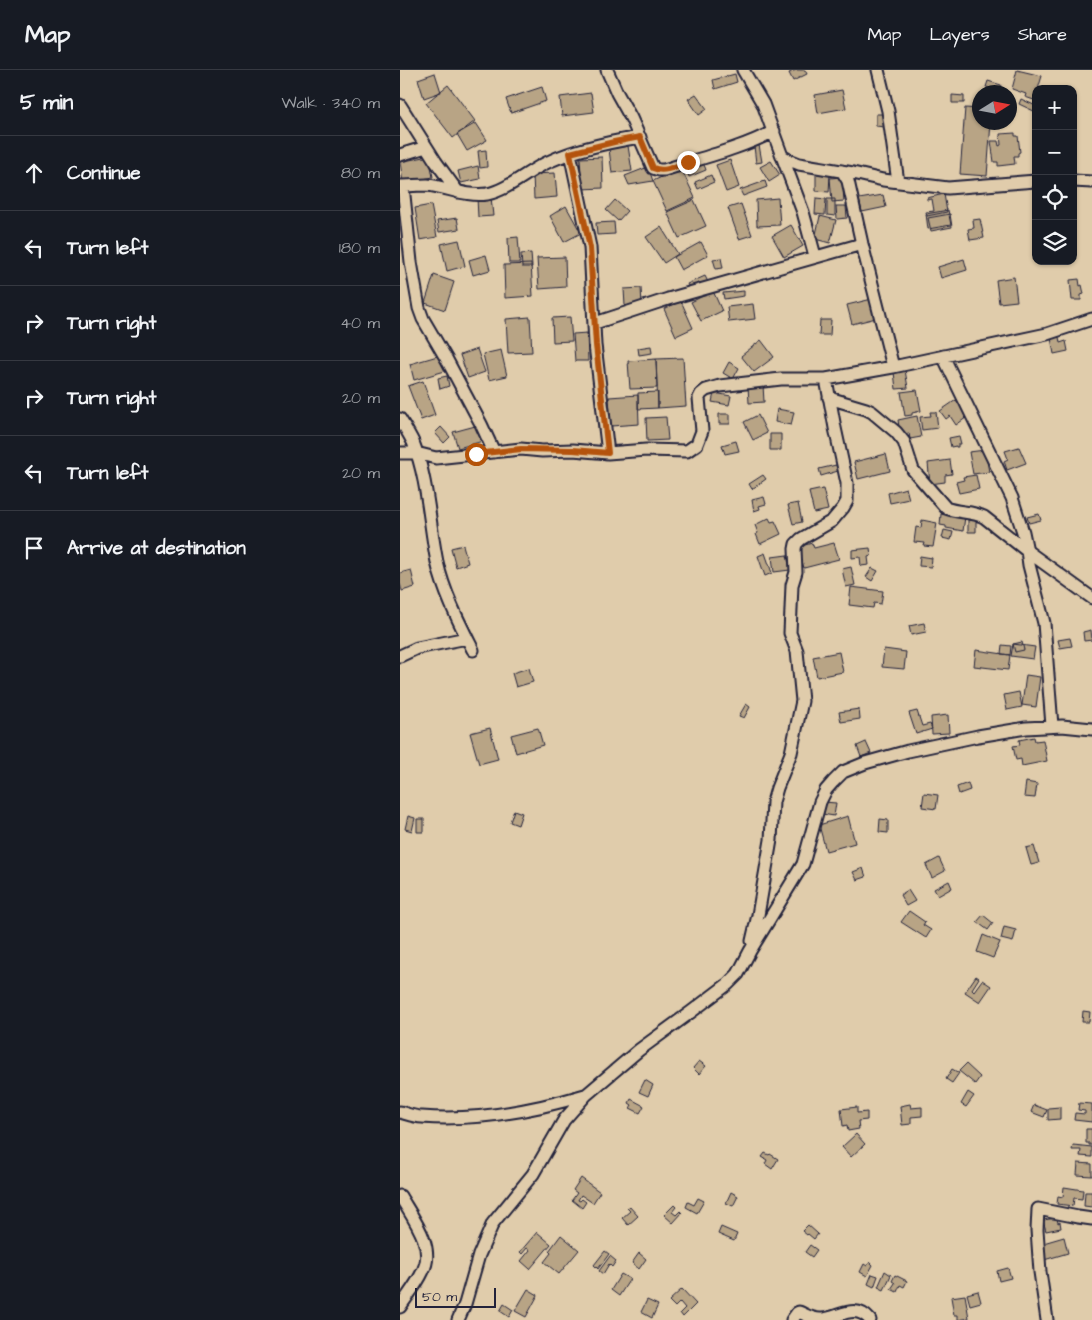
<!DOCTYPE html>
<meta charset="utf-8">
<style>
:root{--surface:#171b24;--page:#20242c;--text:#f1f3f6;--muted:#9ea1a6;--line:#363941}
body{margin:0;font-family:"Architects Daughter",sans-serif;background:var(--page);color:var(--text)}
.controls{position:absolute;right:15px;top:15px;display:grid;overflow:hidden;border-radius:10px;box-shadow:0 1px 4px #0004}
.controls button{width:45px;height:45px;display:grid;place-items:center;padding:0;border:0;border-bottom:1px solid var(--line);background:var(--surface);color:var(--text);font:25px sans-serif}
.compass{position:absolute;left:572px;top:15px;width:45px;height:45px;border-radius:50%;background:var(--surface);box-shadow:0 1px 4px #0004;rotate:79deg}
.scale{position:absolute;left:15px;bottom:12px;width:81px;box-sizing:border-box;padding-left:5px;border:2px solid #22223b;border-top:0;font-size:14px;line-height:18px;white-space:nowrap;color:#22223b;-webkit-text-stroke:4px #e0ccab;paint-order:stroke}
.stop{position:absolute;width:15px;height:15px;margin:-11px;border:4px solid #b45309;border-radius:50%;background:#fff}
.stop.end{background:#b45309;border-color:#fff;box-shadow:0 1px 5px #0008}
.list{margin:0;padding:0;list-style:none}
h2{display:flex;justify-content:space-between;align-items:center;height:65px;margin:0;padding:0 20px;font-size:21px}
h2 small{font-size:16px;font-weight:400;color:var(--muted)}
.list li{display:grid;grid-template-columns:32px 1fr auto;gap:15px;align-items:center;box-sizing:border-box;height:75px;padding:0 20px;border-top:1px solid var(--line)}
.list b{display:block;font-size:19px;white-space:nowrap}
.list em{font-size:16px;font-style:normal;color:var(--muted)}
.icon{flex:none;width:28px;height:28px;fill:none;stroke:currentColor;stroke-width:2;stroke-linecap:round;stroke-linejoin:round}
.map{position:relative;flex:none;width:692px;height:1250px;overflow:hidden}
header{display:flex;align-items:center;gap:30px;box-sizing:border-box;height:70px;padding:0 25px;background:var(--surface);border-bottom:1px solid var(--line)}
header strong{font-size:24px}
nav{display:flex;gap:28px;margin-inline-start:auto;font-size:18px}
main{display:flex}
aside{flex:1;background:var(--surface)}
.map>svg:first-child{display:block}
.building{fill:#b8a485;stroke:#22223b}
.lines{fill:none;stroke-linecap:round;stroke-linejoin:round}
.minor-casing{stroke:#22223b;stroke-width:15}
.minor{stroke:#e0ccab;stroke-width:11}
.route{stroke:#b45309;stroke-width:6}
</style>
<header>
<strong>Map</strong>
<nav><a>Map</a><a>Layers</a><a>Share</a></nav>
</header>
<main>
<aside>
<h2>5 min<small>Walk · 340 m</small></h2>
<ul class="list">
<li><svg class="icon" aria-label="ahead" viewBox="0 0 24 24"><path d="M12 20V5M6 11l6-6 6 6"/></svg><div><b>Continue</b></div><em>80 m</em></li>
<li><svg class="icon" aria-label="left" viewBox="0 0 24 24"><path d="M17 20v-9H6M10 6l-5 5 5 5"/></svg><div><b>Turn left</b></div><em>180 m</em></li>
<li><svg class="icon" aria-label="right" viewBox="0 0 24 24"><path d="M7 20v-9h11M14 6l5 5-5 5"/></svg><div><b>Turn right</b></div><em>40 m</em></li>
<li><svg class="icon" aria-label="right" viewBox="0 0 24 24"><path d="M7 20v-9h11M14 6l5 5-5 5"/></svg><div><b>Turn right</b></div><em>20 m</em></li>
<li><svg class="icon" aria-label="left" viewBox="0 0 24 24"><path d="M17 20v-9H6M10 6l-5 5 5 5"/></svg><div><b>Turn left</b></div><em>20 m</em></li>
<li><svg class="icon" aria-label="arrive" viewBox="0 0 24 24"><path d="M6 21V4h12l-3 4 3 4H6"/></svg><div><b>Arrive at destination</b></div></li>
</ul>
</aside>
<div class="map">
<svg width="692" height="1250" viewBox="0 0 692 1250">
<rect width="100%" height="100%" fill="#e0ccab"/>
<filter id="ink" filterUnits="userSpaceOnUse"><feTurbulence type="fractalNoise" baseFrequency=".02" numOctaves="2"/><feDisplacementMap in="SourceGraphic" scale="10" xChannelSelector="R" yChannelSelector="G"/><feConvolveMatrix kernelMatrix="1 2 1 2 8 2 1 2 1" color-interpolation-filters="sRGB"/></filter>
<g filter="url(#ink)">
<path class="building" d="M396,0h9l2,4 -14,7 -4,-8z
M617,0l25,6 -4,13h-2v7l-2,4 -9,-3 1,-3 -14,-5z
M35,3l6,19 -17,6 -6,-19z
M335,4l2,8 -22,7 -2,-9z
M588,11l13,4 -2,6 -13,-4z
M48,15l27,36 -22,17 -27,-35z
M142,17l4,14 -35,12 -5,-14z
M442,20l4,18 -28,5 -3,-18z
M191,23l3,19 -32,4 -2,-19z
M296,24l11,15 -8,6 -11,-16z
M552,25l12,1v7h-12z
M621,29l15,7v6l-17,-8z
M565,38l15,1v13h11l-4,54 -27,-2z
M476,44h8v13l-8,-1z
M76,53l11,17 -20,11 -10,-17z
M615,63v3h3l2,16 -2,1v3h-4l1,8 -17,2v-4h-4l-3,-21h7l1,5 2,-1 -1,-11z
M359,75l3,17 -6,1 -2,-17z
M228,76l4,25 -20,2 -3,-24z
M86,80l1,17 -7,1 -2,-17z
M29,86l4,21 -30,6 -3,-21z
M202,87l1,31 -21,1 -2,-31z
M330,90l9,27 -13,5 -10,-27z
M371,91l9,14 -11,7 -9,-15z
M303,92l3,8 -17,7 -3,-8z
M78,96l2,13 -19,4 -3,-12z
M248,97l5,14 -24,4 -4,-9z
M281,98l14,30 -28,13 -14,-30z
M155,103l2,24 -23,2 -1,-25z
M416,103l14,1 -1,18 -13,-1z
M311,105l3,7 -16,7 -3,-7z
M442,107l2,24 -12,1 -2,-24z
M365,111l2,6 -24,9 -3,-6z
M544,124l3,18 -20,4 -1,-4 8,-1 -2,-12 -5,1v-2z
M483,125l3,12 -24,5 -3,-13z
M91,127l2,19 -15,1 -1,-19z
M378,128l2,27 -23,1 -1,-26z
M416,128l10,1 -1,16 -10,-1z
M427,129h8v17l-8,-1z
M215,130l12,11 -9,10 -12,-11z
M294,130l12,26 -27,12 -12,-26z
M341,134l11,31 -13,4 -11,-31z
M31,135l6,32 -17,3 -5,-32z
M166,136l15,27 -17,9 -14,-26z
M436,136h10l1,12 -10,1z
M548,140l3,15 -23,4 -2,-15z
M550,144l2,13 -21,4 -3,-13z
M420,146l16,4 -6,23 -15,-4z
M57,148l2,11 -20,3 -2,-11z
M580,149l4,19 -14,2 -2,-11 6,-1 -1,-8z
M214,152l1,12 -18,1 -1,-12z
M391,155l12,21 -19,11 -12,-21z
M261,157l17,27 -14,9 -18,-26z
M118,167l2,26h-11l-1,-25z
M59,170l6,26 -18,5 -6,-27z
M301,172l7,13 -27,15 -7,-13z
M131,183l1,14h-10l-1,-13z
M86,185l4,15 -17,5 -4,-15z
M165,187l1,30 -27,2 -2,-31z
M321,188l2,10 -7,1 -3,-10z
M564,189l3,11 -26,8 -3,-11z
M131,194l2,32 -28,2 -1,-33z
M34,205l20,7 -9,28 -20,-7z
M305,206l3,6 -18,8 -3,-6z
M614,207l3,24 -18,2 -3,-23z
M679,209l1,7 2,-1 2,9 -3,1v5h-9l-2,-20z
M241,218l1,17 -17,1 -1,-17z
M313,221l9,20 -21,10 -10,-19z
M344,221v5l-20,3 -1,-6z
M472,229l4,19 -24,6 -5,-19z
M281,231l12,27 -17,8 -12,-27z
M353,234l2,15 -26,3 -2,-15z
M130,247l2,35 -24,1 -2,-34z
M170,247l2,24 -19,1 -1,-24z
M420,250h11l-1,15h-11z
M187,263l1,28h-13l-2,-27z
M659,267l1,6 6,-2 2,10 -14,3 -3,-16z
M361,270l13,17 -20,15 -13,-16z
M251,276l1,7 -13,2 -1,-7z
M77,279l8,23 -17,6 -8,-23z
M101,280l6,26 -18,4 -6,-26z
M41,285l4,16 -31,9 -4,-16z
M283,288l3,48 -28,2 -2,-49z
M256,289l1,29 -27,1 -2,-28z
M329,292l10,6 -6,11 -10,-6z
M505,300l3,18 -12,1 -2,-17z
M47,306l2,10 -9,3 -2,-11z
M23,311l12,34 -14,5 -13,-34z
M363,315l1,17 -15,1 -1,-17z
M517,320l4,21 -9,2v2l-7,1 -4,-24z
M258,322v16l-20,1v-16z
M314,323l17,3 -2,9 -17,-3z
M238,325l1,29 -28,2 -2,-29z
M556,330l6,8 8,7 -14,10 -6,-9 -4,3 -6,-8z
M377,339l17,3 -3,13 -16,-3z
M530,342h6l2,16 -16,2 -2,-13 11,-1z
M319,344h11v10h-11z
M358,345l9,18 -14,7 -9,-18z
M517,346l4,21 -11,2 -1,-6 -5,1v-2l-4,1 -2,-13z
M266,347l2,23 -21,1 -1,-23z
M79,355l4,16 -25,7 -5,-16z
M41,357l9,10 -6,6 -9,-10z
M370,364h11v16h-11z
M559,366l2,8h-3v3h-2v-1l-5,1 -2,-9z
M336,371l3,10 -14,3 -3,-9z
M619,377l7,16 -19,7 -3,-9 4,-2 -3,-8z
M585,380l4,22 -16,2 -4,-22z
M486,384l4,17 -32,8 -4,-17z
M550,390l2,14 -7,1v7l-15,2 -2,-21z
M436,395l2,6 -17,5 -2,-7z
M363,405l3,4 -14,10 -3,-5z
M576,405l3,14 -20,4 -3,-11 8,-2 -1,-3z
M506,418l3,11 -19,4 -2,-10z
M423,419l5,21 -14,3 -5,-21z
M364,427l2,7 -7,2 1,3 -6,2 -2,-11z
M398,433l4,19 -9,2 -5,-19z
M541,444l24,3 -2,14 -17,-3v-2l-6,-1z
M639,444l2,6 -12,3 -2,-6z
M369,448l2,4 4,-1 6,13 -21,10 -4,-10 2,-1 -3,-8z
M522,450l15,3 -4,24 -9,-1 1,-3 -11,-1 2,-15 5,1z
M568,450h8v12h-8z
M544,460l9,2 -2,8 -9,-2z
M412,473l2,5 20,-5 5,16 -35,9 -6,-21z
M63,475l5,18 -12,4 -5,-19z
M470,478l1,8 -3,1 1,8 -8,1 -1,-9 -8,1v-8z
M365,483l7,20 -7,3 -7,-20z
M387,485l3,15 -16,2 -2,-15z
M520,486l12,2 -1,9 -12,-1z
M451,497l4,18 -9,2 -4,-18z
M472,498l6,3 -6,10 -6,-4z
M11,500l4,17 -13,4 -2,-8v-10z
M451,517l32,4 -2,13 -7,-1 -1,5 -24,-3z
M524,553l2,9 -15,3 -2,-9z
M691,560l1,10 -8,1 -1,-9z
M670,568l2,8 -12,2 -2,-8z
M622,572l2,8 -9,2 -2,-8z
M613,574l22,3 -2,12 -22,-3z
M602,575l9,1 -1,9 -9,-1z
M484,579l22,3 -2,17 -22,-2z
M576,580l34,5 -2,15 -34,-4z
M439,582l4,20 -26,5 -4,-20z
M129,598l4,14 -17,5 -4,-14z
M626,605l14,2 -4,30 -14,-2z
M619,622l3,15 -15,3 -3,-15z
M346,634l4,3 -6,11 -5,-2z
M459,639l1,10 -19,3 -2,-10z
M517,641l5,15 8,-2 2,5 -16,5 -7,-21z
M548,645l1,18 -17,1 -1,-17z
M90,658l8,31 -19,5 -9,-31z
M138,658l5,17 -27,8 -5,-18z
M634,667l1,4 8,-1 4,21 -25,5 -1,-7 -5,1 -3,-14 7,-1 -1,-5z
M466,672l5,11 -10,4 -4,-11z
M626,712l11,2 -2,14 -11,-1z
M568,713l2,7 -11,4 -2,-7z
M524,723l14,2 -2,14 -14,-2z
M424,732l12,1 -2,13 -12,-2z
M114,740l8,3 -4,12 -8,-3z
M8,746l7,2 -3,13 -7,-2z
M448,746l7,27 -29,8 -7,-26z
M17,749h7v13h-7z
M480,749l8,1v13l-9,-1z
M634,776l5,17 -8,2 -5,-17z
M539,788l6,13 -13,7 -6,-13z
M463,798l3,9 -9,3 -4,-8z
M549,811l3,7 -14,8 -4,-7z
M508,820l7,11 -9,5 -6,-11z
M509,841l16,11 -2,3 8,5 -5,8 -25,-16z
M583,845l10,8 -5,7 -11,-8z
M604,857l12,3 -3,12 -12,-3z
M583,865l17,7 -7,16 -16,-6z
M576,906l3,2 -7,11 2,2 8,-11 9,6 -11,16 -15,-10z
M683,941l7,1 -1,10h-7z
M299,991l7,5 -7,8 -6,-6z
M566,994l14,13 -5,7 -16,-13z
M552,999l7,4 -7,10 -6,-4z
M245,1010l8,5 -5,11 -9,-4z
M568,1022l6,4 -8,11 -5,-3z
M231,1029l13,7 -4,7 -10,-5 2,-3 -3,-2z
M679,1033l13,1v18l-18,-2 1,-7 10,1v-3l-7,-1z
M510,1034l1,4 11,-1v9l-11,1v7l-9,1 -2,-19z
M634,1035l13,5 -3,7 -13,-5z
M457,1037v6l10,-1v8l-9,1 1,8 -11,2 -1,-6 -4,1 -2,-17z
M660,1037v12l-12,1v-12z
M686,1059h6v16h-3v-2h-3z
M456,1064l9,10 -14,13 -9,-10z
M673,1075l19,2v10l-12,-1 1,-6h-9z
M365,1083l4,2 1,-1 8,5 -6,10 -7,-5 2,-4 -5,-3z
M678,1093l14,1v12l-15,-1z
M181,1108l19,14 -7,11 -12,-8 -3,5 2,1 2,-2 4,3 -4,6 -10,-8 5,-7 -4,-3z
M664,1117l19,3 -1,9 -8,-1 -1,8 -16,-2 1,-8 5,1z
M331,1122l7,4 -5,10 -7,-3z
M685,1122h7v15l-8,-1z
M298,1128l6,3 -7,12 -11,-6 2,-5 6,3z
M274,1135l2,2 -4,5 4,3 4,-4 2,2 -9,10 -9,-8z
M229,1136l9,10 -10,9 -6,-7 8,-7 -3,-3z
M657,1148l1,5 2,-1 1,6 -15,3 -3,-11z
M408,1155l10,9 -4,5 -6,-5 -1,1 -5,-4z
M321,1157l16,7 -3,7 -16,-7z
M137,1162l14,12 -21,25 -9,-8 9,-11 -3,-2 -5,6 -2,-2z
M161,1165l18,15 -20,24 -15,-12 7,-9 -2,-2z
M664,1167l4,16 -24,7 -4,-16z
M410,1175l7,5 -5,7 -7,-5z
M205,1181l4,3 -11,15 -4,-4z
M239,1183l7,6 -7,10 -7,-6z
M210,1186l6,5 -4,6 -3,-3 -6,10 -4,-3z
M470,1192l3,3 -6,11 -7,-4 4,-8 3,2z
M608,1198l3,10 -12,3 -2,-10z
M485,1201l6,4 -7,15 -6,-3z
M221,1204l9,5 -11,17 -8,-6z
M472,1204l6,2 -4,11 -6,-3z
M495,1205l12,6 -3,6 -4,-2 -3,7 -6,-3 4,-6 -3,-2z
M128,1219l10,6 -12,22 -11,-6z
M282,1219l14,15 -13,13 -3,-4 5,-5 -5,-6 -5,5 -6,-6z
M578,1221l3,11 -11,3 -3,-11z
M565,1225l4,23 -11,2v-5h-4l-3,-18z
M247,1230l11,5 -6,13 -11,-6z
M104,1234l9,6 -4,7 -9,-6z"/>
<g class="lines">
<defs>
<path id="minor" d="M207,0l10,23 14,25 22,50 6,2h5c37,-12 76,-21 110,-39
M343,0l20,34 19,52 7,4 10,4 54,9 30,7 57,7 8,1 88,-7
M478,0l10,41 10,71
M0,35l36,57 22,30
M170,83l20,94 5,98 13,108
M0,85l26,-8
M382,86l21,56 12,44
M442,101l6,10 14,63 31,123
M673,111l19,1
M0,116c9,0 18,-1 27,-1 20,2 39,12 60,9 21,-4 41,-23 61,-32 28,-13 61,-20 92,-25
M3,116l8,76 8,46 4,11 24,41 34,64 13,28
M195,253l73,-24 194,-55
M543,286l69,142 11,34 4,19 2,14 15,58 8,103
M429,328l37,11 6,3 24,20 8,10 9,28 33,38c12,5 26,3 38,9l43,34 65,47
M0,349c4,7 9,15 13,23 15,38 16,80 24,120 7,31 22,60 36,88
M0,383h16l20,5 85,-9 21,2 31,-1 35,3 38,-3 41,1 10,-7 5,-13 -3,-33 2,-4 5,-4 14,-4 61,-7h45l67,-12 154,-33 45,-15
M0,586l17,-8 50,-10
M352,871l6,-26 13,-75 2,-38 4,-14 14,-35 11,-52 -5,-50 -7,-18 2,-48 4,-13 -1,-23 1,-5 5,-5 31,-18 11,-13 4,-7v-18l-12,-55 -9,-49
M0,1042c7,2 15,5 22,5 53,4 113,-7 163,-22
M0,1126c12,21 36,51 23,75 -6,13 -15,24 -23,36
M58,1250l7,-16 14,-49 14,-32 40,-49 31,-54 22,-25 53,-45 52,-38 37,-28 10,-10 12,-23 53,-87 17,-62 6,-12 7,-8 10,-10 22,-9 43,-12 70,-15 48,-8 36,-2 30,3
M392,1250l5,-7 2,-1c7,3 15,8 23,7 17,-1 33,-17 48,1
M647,1250l-7,-48 -3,-42 1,-21 40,8 14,2"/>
</defs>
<use href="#minor" class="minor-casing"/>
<use href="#minor" class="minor"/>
</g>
</g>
<g class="lines" filter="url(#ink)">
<path class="route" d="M76,384l45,-5 52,1 35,3 -12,-108 -6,-97 -20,-95 44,-11 26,-5 13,31c11,5 24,-2 35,-6"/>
</g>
</svg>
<div class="controls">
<button>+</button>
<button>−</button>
<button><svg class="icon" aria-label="locate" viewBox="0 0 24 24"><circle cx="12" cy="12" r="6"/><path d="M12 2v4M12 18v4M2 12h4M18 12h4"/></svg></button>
<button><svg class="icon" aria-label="layers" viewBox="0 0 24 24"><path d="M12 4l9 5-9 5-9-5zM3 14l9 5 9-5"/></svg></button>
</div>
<svg class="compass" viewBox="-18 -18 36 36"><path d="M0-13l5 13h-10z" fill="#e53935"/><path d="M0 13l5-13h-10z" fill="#9ea1a6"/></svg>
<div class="scale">50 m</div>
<div class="stop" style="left:76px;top:384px"></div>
<div class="stop end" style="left:288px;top:92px"></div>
</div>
</main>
